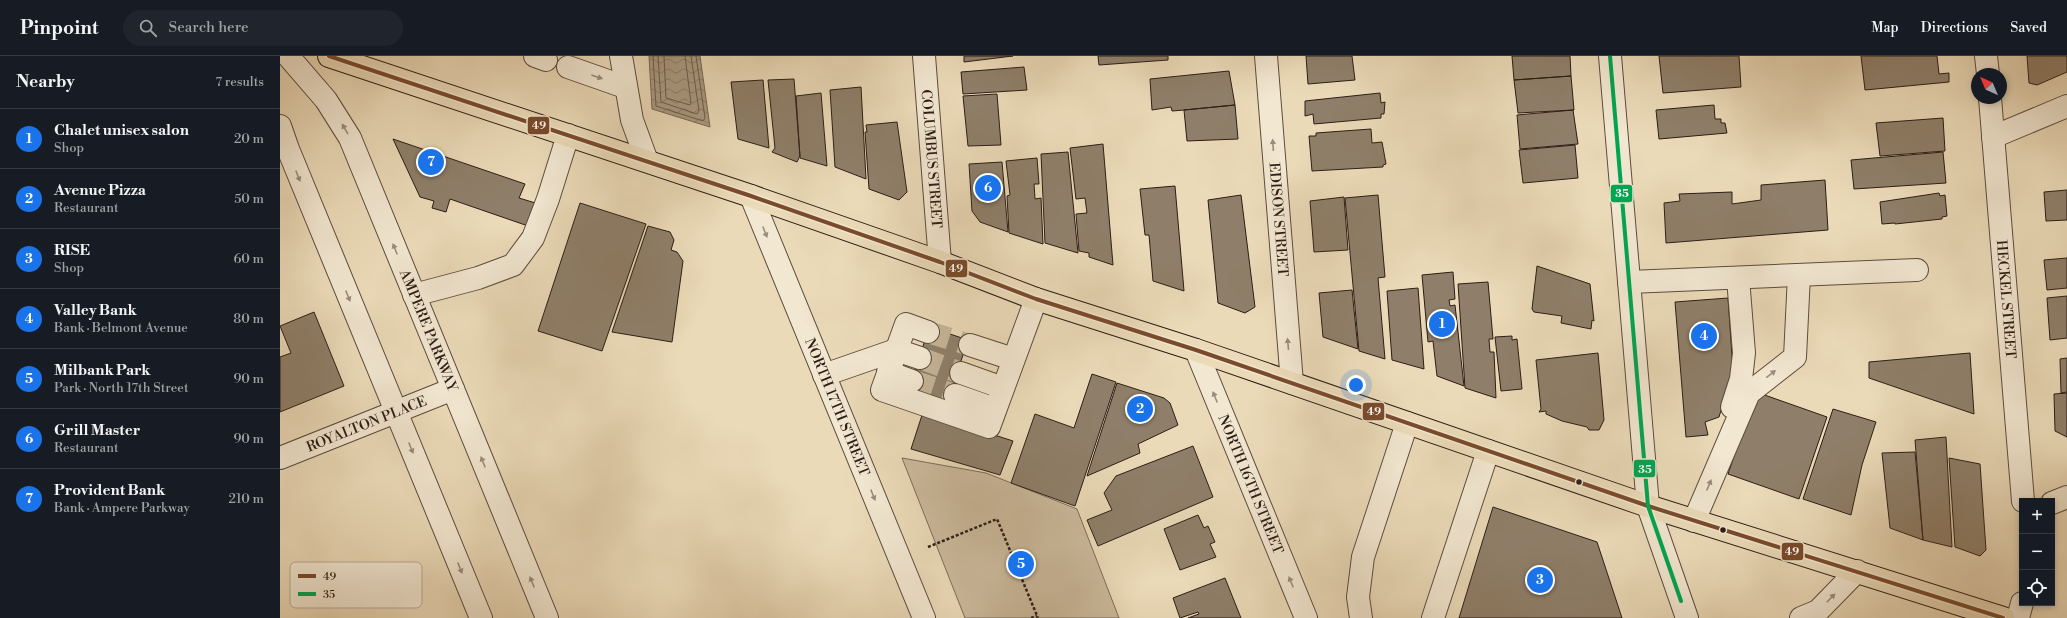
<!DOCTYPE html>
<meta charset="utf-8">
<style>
:root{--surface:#171b24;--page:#20242c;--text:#f1f3f6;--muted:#9ea1a6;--line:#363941;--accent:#1a73e8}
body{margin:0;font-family:"Libre Bodoni",serif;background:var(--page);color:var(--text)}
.controls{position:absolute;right:12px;bottom:12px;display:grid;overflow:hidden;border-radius:0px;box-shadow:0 2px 6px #0003}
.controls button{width:36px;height:36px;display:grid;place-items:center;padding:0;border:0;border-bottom:1px solid var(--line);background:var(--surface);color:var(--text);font:20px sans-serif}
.compass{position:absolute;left:1691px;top:12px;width:36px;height:36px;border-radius:50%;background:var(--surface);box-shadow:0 2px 6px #0003;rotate:316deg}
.you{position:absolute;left:1076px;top:329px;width:14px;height:14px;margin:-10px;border:3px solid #fff;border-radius:50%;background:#1a73e8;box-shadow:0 0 0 6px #1a73e833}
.badge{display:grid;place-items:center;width:26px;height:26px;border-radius:50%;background:var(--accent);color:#fff;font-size:13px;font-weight:700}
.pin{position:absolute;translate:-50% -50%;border:2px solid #fff;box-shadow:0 1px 4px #0006}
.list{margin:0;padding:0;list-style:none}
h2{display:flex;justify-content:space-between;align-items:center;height:52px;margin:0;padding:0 16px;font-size:17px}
h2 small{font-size:13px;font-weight:400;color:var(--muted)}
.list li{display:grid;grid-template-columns:26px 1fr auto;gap:12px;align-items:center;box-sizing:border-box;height:60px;padding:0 16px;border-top:1px solid var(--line)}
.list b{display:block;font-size:15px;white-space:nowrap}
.list p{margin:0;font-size:13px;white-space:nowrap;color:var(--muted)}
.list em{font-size:13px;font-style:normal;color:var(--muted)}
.icon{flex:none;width:22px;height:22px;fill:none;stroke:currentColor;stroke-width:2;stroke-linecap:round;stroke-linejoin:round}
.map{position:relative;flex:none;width:1787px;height:562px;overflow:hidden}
header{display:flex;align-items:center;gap:24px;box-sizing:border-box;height:56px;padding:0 20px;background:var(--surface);border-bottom:1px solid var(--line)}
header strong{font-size:19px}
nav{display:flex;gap:22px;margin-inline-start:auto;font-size:14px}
.search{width:280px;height:36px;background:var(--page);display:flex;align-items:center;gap:10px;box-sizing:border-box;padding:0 14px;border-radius:22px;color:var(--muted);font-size:15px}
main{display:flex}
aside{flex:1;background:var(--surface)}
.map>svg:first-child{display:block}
.green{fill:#cbba9c;stroke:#7c6c59}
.water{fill:url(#water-waves);stroke:#786856}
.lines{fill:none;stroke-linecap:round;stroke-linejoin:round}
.shore{stroke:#6b5c4c;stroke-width:1}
.building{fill:#8f7f6a;stroke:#2c1d16}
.minor-tunnel{stroke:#c5b498;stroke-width:22;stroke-dasharray:22 11;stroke-linecap:butt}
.minor-casing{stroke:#5c4c3e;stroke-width:24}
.major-casing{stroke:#2c1d16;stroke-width:24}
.path{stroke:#2c1d16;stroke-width:2.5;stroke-dasharray:3 2;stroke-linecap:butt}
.minor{stroke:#f2e7d1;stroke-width:22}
.major{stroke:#ebdab8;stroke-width:22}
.bus-1-casing{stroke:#f2e7d1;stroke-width:7}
.bus-2-casing{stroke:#f2e7d1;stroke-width:7}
.bus-1{stroke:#7a4b2a;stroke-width:4}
.bus-2{stroke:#00a651;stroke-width:4}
.oneway{fill:#998c7d}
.bus-dot{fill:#2c1d16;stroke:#f2e7d1;stroke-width:1.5}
.labels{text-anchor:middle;stroke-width:4;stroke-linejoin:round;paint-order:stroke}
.street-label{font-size:14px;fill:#2c1d16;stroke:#f2e7d1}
.key{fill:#f2e7d1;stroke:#b7aa99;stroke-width:1}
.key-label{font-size:11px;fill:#2c1d16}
.line-badge{stroke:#f2e7d1;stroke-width:1.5}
.badge-label{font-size:11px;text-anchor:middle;font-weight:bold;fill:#fff}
</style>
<header>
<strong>Pinpoint</strong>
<div class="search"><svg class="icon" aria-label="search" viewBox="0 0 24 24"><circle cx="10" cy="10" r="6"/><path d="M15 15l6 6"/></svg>Search here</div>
<nav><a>Map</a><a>Directions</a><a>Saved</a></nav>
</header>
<main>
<aside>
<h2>Nearby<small>7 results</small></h2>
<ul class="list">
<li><span class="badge">1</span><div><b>Chalet unisex salon</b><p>Shop</p></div><em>20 m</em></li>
<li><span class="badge">2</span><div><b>Avenue Pizza</b><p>Restaurant</p></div><em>50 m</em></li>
<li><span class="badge">3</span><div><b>RISE</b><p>Shop</p></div><em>60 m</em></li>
<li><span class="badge">4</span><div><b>Valley Bank</b><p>Bank · Belmont Avenue</p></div><em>80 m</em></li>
<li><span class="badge">5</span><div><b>Milbank Park</b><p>Park · North 17th Street</p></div><em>90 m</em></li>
<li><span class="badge">6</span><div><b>Grill Master</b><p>Restaurant</p></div><em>90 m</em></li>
<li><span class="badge">7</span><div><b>Provident Bank</b><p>Bank · Ampere Parkway</p></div><em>210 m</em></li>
</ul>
</aside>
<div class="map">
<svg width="1787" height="562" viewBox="0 0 1787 562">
<defs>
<pattern id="water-waves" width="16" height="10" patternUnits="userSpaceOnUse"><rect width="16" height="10" fill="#aa9a81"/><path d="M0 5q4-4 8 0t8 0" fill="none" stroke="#8b7d69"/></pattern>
</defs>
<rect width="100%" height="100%" fill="#ebdab8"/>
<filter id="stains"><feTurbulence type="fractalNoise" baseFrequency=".005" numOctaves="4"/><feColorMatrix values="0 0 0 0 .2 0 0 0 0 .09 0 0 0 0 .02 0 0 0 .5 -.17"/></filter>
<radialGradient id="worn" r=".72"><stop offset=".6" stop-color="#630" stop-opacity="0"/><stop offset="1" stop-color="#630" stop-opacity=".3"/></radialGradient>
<path class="green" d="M622,402l84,15 91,36 42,109h-154z"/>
<path class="water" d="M369,0h51l10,71 -58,-18z"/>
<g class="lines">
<path class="shore" d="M373,0l3,50 47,15 2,-3 -9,-62
M378,0l3,46 36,12 2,-3 -8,-55
M384,0l2,42 24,7 1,-2 -6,-47"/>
</g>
<path class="building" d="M684,0h49l-49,6z
M818,0h70v4l-69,5z
M1026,0h46l3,24 -47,4z
M1232,0h58l1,20 -57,4z
M1379,0h80l2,31 -78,6z
M1581,0h76l2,18 10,-1v9l-84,8z
M1747,0h40v16l-30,13 -8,-2z
M744,11l3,23 -64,4 -2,-22z
M949,15l6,34 -51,5 -12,1 -1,-4 -19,3 -2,-31z
M1291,20l3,34 -56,3 -4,-33z
M514,23l6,77 -3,6 -25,-10 3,-4 -7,-68z
M483,24l6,68 -31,-9 -7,-57z
M581,31l5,92 -31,-12 -5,-77z
M541,37l6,73 -27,-8 -4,-62z
M1100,37l1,10 4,-1 -1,12h-3v4l-67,6 -1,-10 -8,2v-15z
M717,38l4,51 -33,1 -5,-50z
M955,49l3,34 -51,2 -3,-31z
M1434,49l1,14h6v4h4l2,10 -68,6 -3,-29z
M1293,54l5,34 -58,5 -3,-34z
M1663,62l2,33 -65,5 -4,-33z
M617,66l10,70 -8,8 -30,-11 -4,-57h2l-1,-7z
M1091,73l1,14 10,-1 4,22 -3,1v2l-71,4 -3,-35h7v-3z
M113,83l132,45 -6,14 23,7 -11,22 -81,-28 -4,13 -14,-4 2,-7 -14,-4z
M823,88l10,121 -24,-8v-4l-10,-2 -3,-37 11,-1 -2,-15 -9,1 -6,-51z
M1295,89l3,33 -55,5 -4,-33z
M788,96l10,101 -33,-10 -4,-89z
M1663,96l3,31 -92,6 -3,-29z
M757,102l2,26h-5l1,15 6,-1 2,46 -34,-11 -2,-37 3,-1 -4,-34z
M722,106l6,70 -28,-10 -8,-11 -3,-47z
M1545,124l3,50 -162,13 -2,-40 16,-2 -1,-7 53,-2v12l29,-4v-15z
M895,130l9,105 -31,-10 -4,-46h-4l-5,-46z
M1787,134v30l-21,1 -2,-29z
M1659,137l1,3 5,-1 2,21 -5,1v2l-47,5v-1l-13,1 -2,-22z
M961,139l14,112 -10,6 -27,-10 -10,-103z
M1098,139l7,82 -7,1 7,81 -26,-8 -14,-153z
M1064,141l4,53 -34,2 -4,-51z
M300,147l66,21 -44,127 -64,-20z
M368,170l22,6 4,8 -3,10 6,2 6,9 -11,81 -60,-10z
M1787,202v30l-20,2 -3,-30z
M1257,210l53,18 4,37 -2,-1 -1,9 -30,-6 1,-7 -28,-4 -2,-3z
M1173,216l2,27 -6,1 1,6 5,-1 9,81 -27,-10 -4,-35 -5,1 -6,-67z
M1208,226l5,57h-4l1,13h4l2,46 -31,-10 -7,-104z
M1138,232l6,81 -32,-9 -5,-69z
M1072,234l6,59 -35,-12 -4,-44z
M1787,240v42l-17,2 -3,-42z
M1448,242l5,73 -14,46 -14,5 3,13 -22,2 -11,-135z
M34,256l30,74 -64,26v-55l11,-4 -11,-27z
M649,271l39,13 -21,63 -38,-12z
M1232,280v4l5,-1 5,50 -21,2 -6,-54z
M1318,297l6,67 -5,10h-10l-2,-3 -25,-6 -16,-7v-3l-7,1 2,-3 -5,-49z
M1690,297l4,61 -105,-36v-16z
M1787,302v34l-6,1 -1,-34z
M812,318l24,8 -41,124 -64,-23 24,-69 39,14z
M837,327l47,15 6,5 8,22 -40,19 2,9 -53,23z
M1476,336l71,25 -28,82 -71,-25z
M1787,337v44l-12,-6 -1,-37z
M1553,353l43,13 -14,43 -11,50 -48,-16z
M643,356l90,29 -13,34 -89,-26z
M1666,381l6,110 -29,-7 -8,-100z
M913,390l20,51 -115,49 -11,-26 25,-10 -8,-17 12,-17z
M1635,396l8,88 -33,-12 -8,-75z
M1669,402l31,6 6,86 -6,6 -25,-9z
M1213,451l104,35 25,76h-163z
M918,459l6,13 4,-2 7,16 -5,2 6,13 -36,13 -16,-41z
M945,522l16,40h-53l11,-4 -1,-2 -18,6 -7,-20z"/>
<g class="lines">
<path class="minor-tunnel" d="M648,276l42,13
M640,302l41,15
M632,325l43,14"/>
<defs>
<g id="minor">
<path id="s1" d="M8,0l38,44 24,38 197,480"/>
<path d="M255,0l11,4"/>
<path d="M341,0l11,64 15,41"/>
<path id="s2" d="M644,0l16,206"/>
<path id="s3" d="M986,0l26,327"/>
<path d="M1330,0l38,450 39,112"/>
<path d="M1706,0l2,18"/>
<path d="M288,11l57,20"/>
<path id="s4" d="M1710,42l33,403"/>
<path d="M0,70l8,23 193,469"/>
<path d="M1713,81l74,-31"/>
<path id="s5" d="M471,140l173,422"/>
<path d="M1349,226l288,-12"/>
<path d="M134,239l64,-17 35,-13 20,-27 15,-39 20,-64"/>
<path d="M648,276l-22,-8 -24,66 107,37 47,-128"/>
<path d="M690,289l43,14"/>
<path id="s6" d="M916,294l110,268"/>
<path d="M608,316l24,9"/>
<path d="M681,317l42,15"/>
<path d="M544,319l72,-25 24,8"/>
<path d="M675,339l40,14"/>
<path d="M1452,351l9,-28 3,-26 -6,-75"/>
<path id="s7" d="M0,402l173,-69"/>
<path d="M1772,447l15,-6"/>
<path d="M1414,465l55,-128 46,-36 4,-82"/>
<path d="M1081,562l-3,-21 5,-40 44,-134"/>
<path d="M1153,562l55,-167"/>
<path d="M1521,562l17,-7 39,-40"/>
<path d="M1738,562l4,-15"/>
</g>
<path id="major" d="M49,0l422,140 189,66 96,37 160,51 452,156 355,112"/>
</defs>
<use href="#minor" class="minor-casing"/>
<use href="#major" class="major-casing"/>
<path class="path" d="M648,491l69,-28 41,99
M751,562l6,-2"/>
<use href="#minor" class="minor"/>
<use href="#major" class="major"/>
<defs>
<path id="bus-1" d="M49,0l422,140 189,66 96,37 160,51 452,156 355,112"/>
<path id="bus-2" d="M1330,0l38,450 33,95"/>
</defs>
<use href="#bus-1" class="bus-1-casing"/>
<use href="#bus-2" class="bus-2-casing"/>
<use href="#bus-1" class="bus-1"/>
<use href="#bus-2" class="bus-2"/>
</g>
<defs><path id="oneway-solid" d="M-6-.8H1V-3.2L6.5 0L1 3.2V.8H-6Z"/></defs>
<g class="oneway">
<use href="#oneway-solid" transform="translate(317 21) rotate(19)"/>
<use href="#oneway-solid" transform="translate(65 73) rotate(-120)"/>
<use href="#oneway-solid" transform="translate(993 89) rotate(-94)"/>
<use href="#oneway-solid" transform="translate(18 120) rotate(68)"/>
<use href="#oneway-solid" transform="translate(485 176) rotate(68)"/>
<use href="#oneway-solid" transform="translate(115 193) rotate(-112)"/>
<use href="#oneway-solid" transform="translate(68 240) rotate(68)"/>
<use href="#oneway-solid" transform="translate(1008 288) rotate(-95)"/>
<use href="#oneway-solid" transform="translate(1491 318) rotate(-38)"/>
<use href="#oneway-solid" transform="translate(935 341) rotate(-112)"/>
<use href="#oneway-solid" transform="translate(131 392) rotate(68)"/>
<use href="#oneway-solid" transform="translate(203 406) rotate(-112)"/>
<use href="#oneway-solid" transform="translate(1429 429) rotate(-67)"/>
<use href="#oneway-solid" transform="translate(593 439) rotate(68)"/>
<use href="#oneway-solid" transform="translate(180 512) rotate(68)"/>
<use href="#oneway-solid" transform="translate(252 526) rotate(-112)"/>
<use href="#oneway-solid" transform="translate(1011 526) rotate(-112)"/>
<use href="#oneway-solid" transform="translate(1551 542) rotate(-46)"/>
</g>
<g class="bus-dot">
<circle cx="1299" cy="426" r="3.5"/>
<circle cx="1443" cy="474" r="3.5"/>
</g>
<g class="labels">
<g class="street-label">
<text dy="5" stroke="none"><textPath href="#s2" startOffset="103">COLUMBUS STREET</textPath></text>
<text dy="5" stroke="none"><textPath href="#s3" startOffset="164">EDISON STREET</textPath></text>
<text dy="5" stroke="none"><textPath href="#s4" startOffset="202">HECKEL STREET</textPath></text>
<text dy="5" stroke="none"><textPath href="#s1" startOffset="311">AMPERE PARKWAY</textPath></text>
<text dy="5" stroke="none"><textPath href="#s5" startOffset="228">NORTH 17TH STREET</textPath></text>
<text dy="5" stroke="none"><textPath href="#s7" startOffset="93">ROYALTON PLACE</textPath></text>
<text dy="5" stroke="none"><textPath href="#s6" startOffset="145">NORTH 16TH STREET</textPath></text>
</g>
</g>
<rect x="10" y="506" width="132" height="46" rx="6" class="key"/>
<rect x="18" y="518" width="18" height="4" fill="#7a4b2a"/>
<rect x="18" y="536" width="18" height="4" fill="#00a651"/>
<g class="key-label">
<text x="43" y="524">49</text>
<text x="43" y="542">35</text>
</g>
<g class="line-badge">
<rect x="247" y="60" width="23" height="19" rx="4" fill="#7a4b2a"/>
<rect x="1330" y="128" width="23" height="19" rx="4" fill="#00a651"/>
<rect x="665" y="203" width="23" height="19" rx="4" fill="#7a4b2a"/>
<rect x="1082" y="346" width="23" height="19" rx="4" fill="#7a4b2a"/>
<rect x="1353" y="403" width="23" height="19" rx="4" fill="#00a651"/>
<rect x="1501" y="486" width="23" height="19" rx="4" fill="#7a4b2a"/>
</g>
<g class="badge-label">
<text x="259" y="73">49</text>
<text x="1342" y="141">35</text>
<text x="676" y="216">49</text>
<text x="1094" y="359">49</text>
<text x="1365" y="417">35</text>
<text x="1512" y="499">49</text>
</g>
<rect width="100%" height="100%" filter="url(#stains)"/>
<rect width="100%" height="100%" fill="url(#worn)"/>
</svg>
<div class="controls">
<button>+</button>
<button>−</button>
<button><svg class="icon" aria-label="locate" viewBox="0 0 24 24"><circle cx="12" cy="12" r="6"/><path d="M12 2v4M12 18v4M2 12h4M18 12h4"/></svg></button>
</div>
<svg class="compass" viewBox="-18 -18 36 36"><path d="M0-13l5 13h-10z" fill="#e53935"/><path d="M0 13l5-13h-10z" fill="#9ea1a6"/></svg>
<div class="you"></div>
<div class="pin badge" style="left:1162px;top:268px">1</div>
<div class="pin badge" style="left:860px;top:353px">2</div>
<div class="pin badge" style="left:1260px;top:524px">3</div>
<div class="pin badge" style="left:1424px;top:280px">4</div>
<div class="pin badge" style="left:741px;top:508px">5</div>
<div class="pin badge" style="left:708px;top:132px">6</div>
<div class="pin badge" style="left:151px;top:106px">7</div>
</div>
</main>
